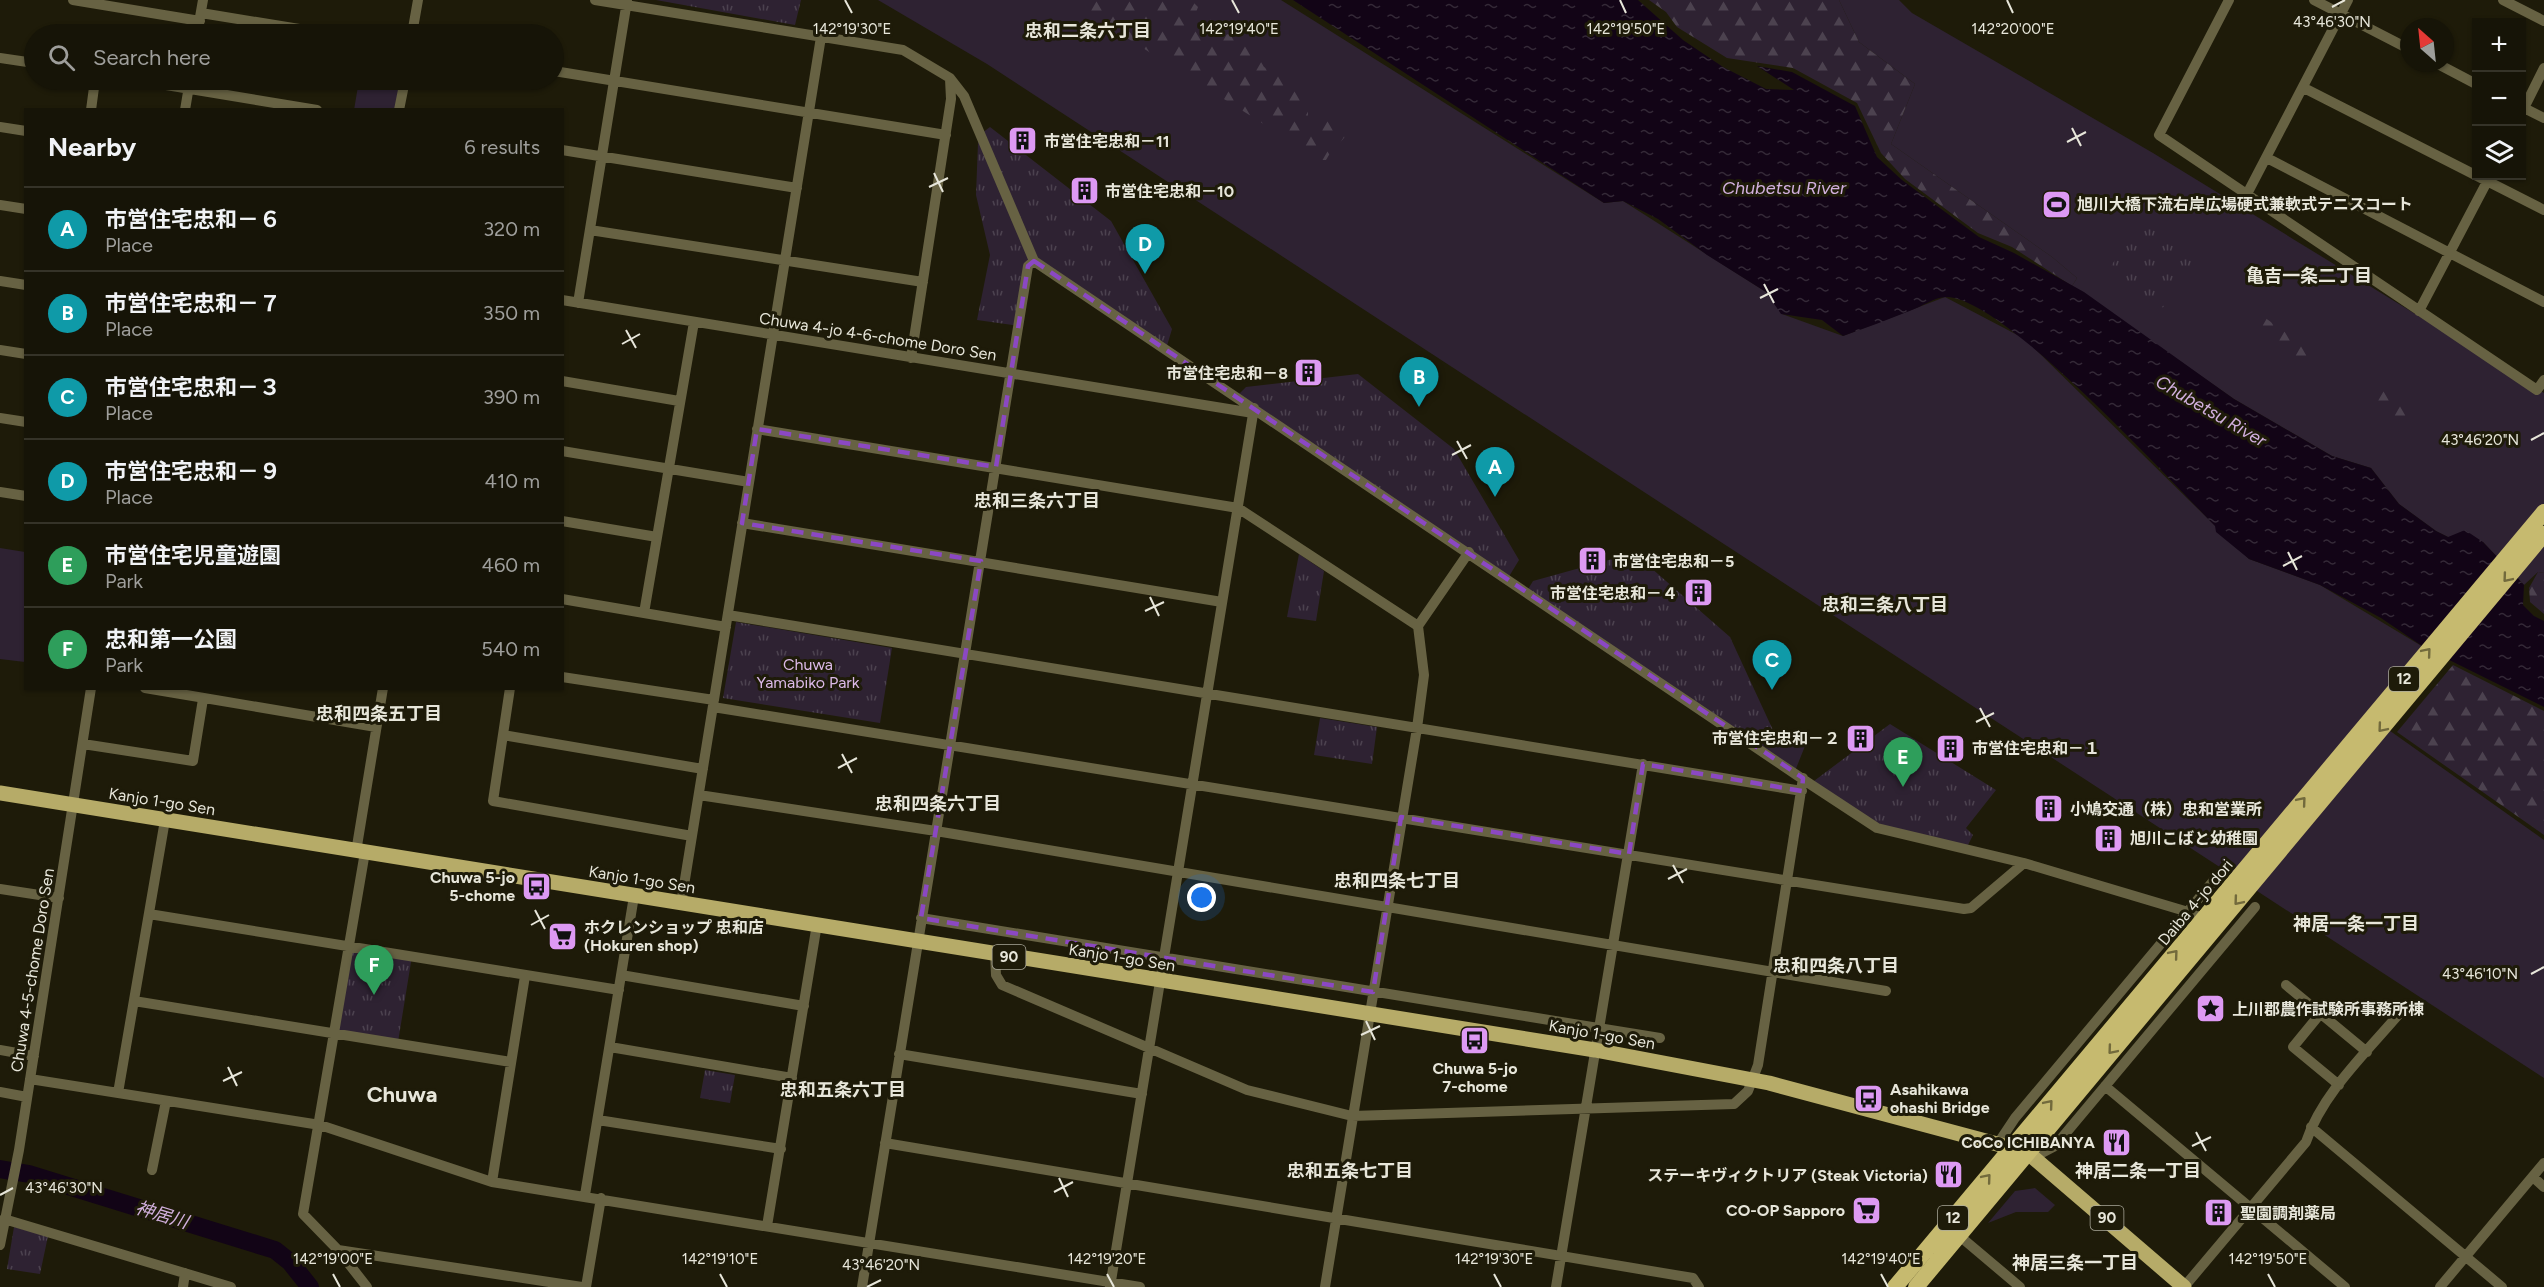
<!DOCTYPE html>
<meta charset="utf-8">
<style>
:root{--surface:#161407;--page:#1f1d11;--text:#f1f3f6;--muted:#9e9e9b;--line:#353328;--accent:#dd99f3}
body{margin:0;font-family:Figtree,"Noto Sans JP",sans-serif;background:var(--page);color:var(--text)}
.controls{position:absolute;right:18px;top:18px;display:grid;overflow:hidden;border-radius:0px;box-shadow:0 2px 4px #0004}
.controls button{width:54px;height:54px;display:grid;place-items:center;padding:0;border:0;border-bottom:2px solid var(--line);background:var(--surface);color:var(--text);font:30px sans-serif}
.compass{position:absolute;left:2400px;top:18px;width:54px;height:54px;border-radius:50%;background:var(--surface);box-shadow:0 2px 4px #0004;rotate:333deg}
.you{position:absolute;left:1202px;top:898px;width:21px;height:21px;margin:-15px;border:4px solid #fff;border-radius:50%;background:#1a73e8;box-shadow:0 0 0 9px #1a73e833}
.badge{display:grid;place-items:center;width:39px;height:39px;border-radius:50%;background:var(--accent);color:#fff;font-size:20px;font-weight:700}
.pin{position:absolute;translate:-50% -50px;filter:drop-shadow(0 2px 3px #0008)}
.pin::after{content:'';position:absolute;top:32px;width:21px;height:18px;background:inherit;clip-path:polygon(0 0,100% 0,50% 100%)}
.list{margin:0;padding:0;list-style:none}
h2{display:flex;justify-content:space-between;align-items:center;height:78px;margin:0;padding:0 24px;font-size:26px}
h2 small{font-size:20px;font-weight:400;color:var(--muted)}
.list li{display:grid;grid-template-columns:39px 1fr auto;gap:18px;align-items:center;box-sizing:border-box;height:84px;padding:0 24px;border-top:2px solid var(--line)}
.list b{display:block;font-size:22px;white-space:nowrap}
.list p{margin:0;font-size:20px;white-space:nowrap;color:var(--muted)}
.list em{font-size:20px;font-style:normal;color:var(--muted)}
.icon{flex:none;width:33px;height:33px;fill:none;stroke:currentColor;stroke-width:2;stroke-linecap:round;stroke-linejoin:round}
.map{position:relative;flex:none;width:2544px;height:1287px;overflow:hidden}
.search{position:absolute;background:var(--surface);box-shadow:0 2px 4px #0004;left:24px;top:24px;width:540px;height:66px;display:flex;align-items:center;gap:15px;box-sizing:border-box;padding:0 21px;border-radius:33px;color:var(--muted);font-size:22px}
.panel{position:absolute;background:var(--surface);box-shadow:0 2px 4px #0004;left:24px;top:108px;width:540px;height:582px;border-radius:0px}
.map>svg:first-child{display:block}
.grass{fill:#2e2232}
.forest{fill:url(#forest-firs)}
.park{fill:url(#park-tufts)}
.water{fill:url(#water-ripples)}
.lines{fill:none;stroke-linecap:round;stroke-linejoin:round}
.river{stroke:#120416;stroke-width:18}
.minor{stroke:#676243;stroke-width:10}
.primary{stroke:#b6ab68;stroke-width:15}
.trunk{stroke:#c6ba6f;stroke-width:16}
.oneway{stroke:#726a3c}
.marked{fill:none;stroke:#8b48c3;stroke-width:4.5;stroke-dasharray:12 8;stroke-linejoin:round}
.ticks{fill:none;stroke:#e7e6da;stroke-width:2}
.labels{text-anchor:middle;stroke-width:6;stroke-linejoin:round;paint-order:stroke}
.shield{fill:#1e1b09;stroke:#aba99b;stroke-width:1.5}
.shield-label{font-size:15px;font-weight:bold;fill:#e7e6da}
.poi-label{font-size:16px;font-weight:bold;fill:#e7e6da;stroke:#1e1b09;text-anchor:start}
.street-label{font-size:16px;fill:#e7e6da;stroke:#1e1b09}
.park-label{font-size:16px;fill:#dbb9e7;stroke:#1e1b09}
.neighbourhood-label{font-size:18px;font-weight:bold;fill:#e7e6da;stroke:#1e1b09}
.water-label{font-size:18px;font-style:italic;fill:#d2b0de;stroke:#1e1b09}
.district-label{font-size:22px;font-weight:bold;fill:#e7e6da;stroke:#1e1b09}
.ticks-label{font-size:15px;text-anchor:middle;fill:#e7e6da;stroke:#1e1b09;stroke-width:6;stroke-linejoin:round;paint-order:stroke}
</style>
<div class="map">
<svg width="2544" height="1287" viewBox="0 0 2544 1287">
<defs>
<pattern id="forest-firs" width="22" height="20" patternUnits="userSpaceOnUse" patternTransform="scale(1.5)"><rect width="22" height="20" fill="#2e2232"/><path d="M5 1l3.5 6h-7zM16 11l3.5 6h-7z" fill="#4c424f"/></pattern>
<pattern id="park-tufts" width="24" height="20" patternUnits="userSpaceOnUse" patternTransform="scale(1.5)"><rect width="24" height="20" fill="#2e2232"/><path d="M3 7l-1-3M5 7V3M7 7l1-3M15 17l-1-3M17 17v-4M19 17l1-3" fill="none" stroke="#4c424f"/></pattern>
<pattern id="water-ripples" width="26" height="14" patternUnits="userSpaceOnUse" patternTransform="scale(1.5)"><rect width="26" height="14" fill="#120416"/><path d="M2 4q2-2 4 0t4 0M15 11q2-2 4 0t4 0" fill="none" stroke="#342937"/></pattern>
</defs>
<rect width="100%" height="100%" fill="#1e1b09"/>
<path class="grass" d="M878,0h403l323,203 19,-2 143,91 16,22 61,22 102,-39 80,42 224,220 71,26 105,63 -190,229 -1248,-813z
M1839,0h60l13,13 241,140 391,240v112l-45,54 -16,-17 -35,-5 -12,-6 -37,-27 -28,-36 -39,-12 -98,-57 -162,-113 5,-8 -25,-21 -161,-113 24,-60 -56,-42z
M359,80h46l-6,29 -45,1z
M2544,540v33l-6,-1 -14,13 -9,-10z
M0,548l25,4v110l-25,-3z
M2386,728l158,112v238l-290,-189z
M2035,1188l20,17 -7,7h-32l-28,11 27,-32z"/>
<path class="forest" d="M1085,0h106l7,7 -4,11 15,-1 7,15 15,3 27,22 6,10 30,14 4,14 10,7v20l8,3 13,-10 15,2 7,10c-6,14 -18,19 -25,33h-5l-237,-149z
M1649,0h190l20,42 56,42 -24,60 161,113 25,21 -5,8 -60,-39 -34,-14 -73,-54 -24,-26 -24,-50 -64,-35 -66,-10 -50,-31 -11,-15z
M2261,315l57,40 -11,15 -58,-41z
M2378,386l35,24 -13,18 -34,-24z
M2538,572l6,1v41l-14,-12 -1,-14z
M2453,665l91,46v124l-147,-103z"/>
<path class="park" d="M656,0h145l-6,25z
M990,127l121,94 61,108 -6,20 -132,-88 -15,65 -42,-6 13,-65 -14,-60 2,-52 4,-10z
M2142,222l56,38 -37,50 -53,-40z
M1358,374l96,75 65,111 -11,18 -272,-181 10,-10z
M1634,553l96,84 48,104 23,-7 4,12 -10,25 -268,-180 6,-10z
M1299,554l25,17 -8,50 -29,-4z
M736,622l156,26 -12,75 -157,-25z
M1320,718l57,9 -5,37 -58,-9z
M1890,724l106,66 -30,38 7,7 -7,14 -89,-21 -67,-44z
M350,947l62,9 -14,86 -62,-9z
M705,1070l30,5 -5,28 -30,-5z
M14,1227l34,9 -8,38 -33,-5z"/>
<path class="water" d="M1293,0h345l45,40 40,27 43,22 28,1 -37,-24 35,6 63,34 22,51 25,23 77,57 35,16 70,39 150,107 98,57 39,12 28,36 37,27 12,6 17,-7 18,12 41,43 -1,20 11,11 10,5v86l-119,-59 -44,-30 -61,-33 -71,-26 -33,-27 -1,-6c-44,-45 -213,-230 -269,-229 -11,0 -25,10 -34,13 -23,9 -46,18 -69,26l-21,-16 -41,-6 -15,-22 -59,-37 -49,-36 -35,-18 -19,2z"/>
<g class="lines">
<path class="river" d="M0,1169l29,5 246,76 15,12 20,25"/>
<path class="minor" d="M73,0l127,21
M595,0l308,50 47,28 14,18 70,165 776,523 67,44 147,35 171,51
M2229,0l-70,135 378,255 7,-10
M2314,0l95,49
M2503,0l41,21
M201,13l129,21
M197,34l6,-34
M412,34l6,-34
M0,58l34,5
M2436,63l40,21
M554,71l392,64
M136,80l181,30
M2304,88l240,122
M2522,107l22,11
M91,110l4,-30
M185,110l5,-30
M399,110l6,-30
M2522,112l22,-44
M0,127l26,4
M562,150l235,38
M2267,158l277,144
M2247,194l101,-194
M0,205l26,4
M590,230l333,52
M0,281l26,4
M562,300l691,113
M578,303l49,-302
M2419,311l71,-135
M0,350l26,4
M911,358l40,-259 -1,-20
M562,381l117,20
M0,418l26,4
M757,429l481,79 180,118
M562,451l187,31
M0,492l26,4
M562,521l95,16
M742,523l480,79
M562,599l164,28
M644,613l50,-291
M728,615l1074,176
M562,677l152,23
M145,688l231,39
M510,688l-17,113 199,35
M713,707l1251,202 7,-1 53,-45
M503,735l200,34
M83,744l110,17 10,-62
M699,795l237,36 950,160
M356,852l27,-164
M365,852l-62,362 35,36 29,37
M0,889l59,9
M681,904l140,-867
M149,914l470,76
M921,918l739,120
M995,954l1,21 6,10 245,105 105,26 382,-12 14,-13 10,-26 45,-287
M621,975l183,31
M2286,985l81,67
M134,1001l377,61
M2320,1014l-27,33 46,38
M610,1047l182,31
M0,1050l34,6
M899,1054l243,40
M30,1079l290,46 172,57 648,105
M2105,1086l240,201
M0,1092l27,5
M118,1093l47,-273
M598,1120l183,29
M2311,1127l191,160
M885,1143l808,135 6,9
M1997,1145l18,-27 200,-239
M2034,1157l21,-11 200,-239
M152,1170l14,-69
M2533,1177l11,10
M492,1182l33,-206
M585,1195l49,-299
M4,1219l227,68
M767,1226l50,-302
M1956,1233l64,54
M0,1245l19,-95 72,-462
M338,1250l244,37
M183,1287l2,-14
M586,1287l15,-89
M862,1287l166,-1021 6,-5
M1110,1287l144,-879
M1325,1287l92,-559 7,-53 -6,-49 51,-74
M1556,1287l87,-523
M2184,1287l122,-145c17,-51 65,-94 98,-134
M2440,1287l104,-124"/>
<path class="primary" d="M0,793l1595,257 174,33 258,69 157,135"/>
<path class="trunk" d="M1895,1287l649,-775
M1916,1287l628,-753"/>
</g>
<defs><path id="oneway-chevron" d="M-2-3.5L2.5 0L-2 3.5" fill="none" stroke-width="1.6" stroke-linecap="round" stroke-linejoin="round" transform="scale(1.5)"/></defs>
<g class="oneway">
<use href="#oneway-chevron" transform="translate(2507 578) rotate(130)"/>
<use href="#oneway-chevron" transform="translate(2427 652) rotate(-50)"/>
<use href="#oneway-chevron" transform="translate(2382 728) rotate(130)"/>
<use href="#oneway-chevron" transform="translate(2302 801) rotate(-50)"/>
<use href="#oneway-chevron" transform="translate(2238 901) rotate(130)"/>
<use href="#oneway-chevron" transform="translate(2174 954) rotate(-50)"/>
<use href="#oneway-chevron" transform="translate(2112 1050) rotate(130)"/>
<use href="#oneway-chevron" transform="translate(2049 1104) rotate(-50)"/>
<use href="#oneway-chevron" transform="translate(1987 1178) rotate(-50)"/>
</g>
<path class="marked" d="M1034,261l769,517 -1,13 -159,-27 -14,90 -228,-37 -28,175 -452,-74 60,-357 -239,-38 15,-94 239,38 32,-201z"/>
<path class="ticks" d="M845,0l7,13M1232,0l7,13M1620,0l6,13M2007,0l6,13M2332,7l13,-7M2072,128l9,18M2067,142l19,-10M934,173l9,19M929,187l19,-9M1764,284l10,19M1760,298l18,-9M626,330l10,18M622,344l18,-10M2531,440l13,-7M1457,441l10,18M1452,455l19,-10M2288,552l9,18M2283,566l19,-10M1150,597l9,19M1145,611l19,-9M1980,708l10,19M1976,722l18,-9M842,754l10,19M838,768l19,-10M1673,865l10,18M1668,879l19,-10M535,910l10,19M531,925l18,-10M2531,974l13,-7M1366,1021l9,19M1361,1035l19,-9M228,1067l9,19M223,1081l19,-9M2196,1132l10,19M2192,1146l19,-9M1059,1178l9,19M1054,1192l19,-10M0,1195l13,-7M333,1274l7,13M720,1274l7,13M1107,1274l7,13M1494,1274l7,13M1881,1274l7,13M2268,1274l7,13M867,1287l14,-7"/>
<defs>
<symbol id="building-square" viewBox="-11 -11 22 22"><rect x="-9" y="-9" width="18" height="18" rx="4" fill="#dd99f3" stroke="#1e1b09"/><path d="M-4-6H4V6H1V3H-1V6H-4ZM-2.5-4.3h1.7v1.8h-1.7ZM.8-4.3h1.7v1.8H.8ZM-2.5-1h1.7V.8h-1.7ZM.8-1h1.7V.8H.8Z" fill="#111"/></symbol>
<symbol id="stadium-square" viewBox="-11 -11 22 22"><rect x="-9" y="-9" width="18" height="18" rx="4" fill="#dd99f3" stroke="#1e1b09"/><path d="M0-5a6.5 5 0 1 0 0 10a6.5 5 0 1 0 0-10ZM-3.5-1.8h7v3.6h-7Z" fill="#111"/></symbol>
<symbol id="bus-square" viewBox="-11 -11 22 22"><rect x="-9" y="-9" width="18" height="18" rx="4" fill="#dd99f3" stroke="#1e1b09"/><path d="M-5-6H5V4H4V6H2V4H-2V6H-4V4H-5ZM-3.5-4V0h7V-4ZM-3.5 1.2v1.5H-2V1.2ZM2 1.2v1.5H3.5V1.2Z" fill="#111"/></symbol>
<symbol id="supermarket-square" viewBox="-11 -11 22 22"><rect x="-9" y="-9" width="18" height="18" rx="4" fill="#dd99f3" stroke="#1e1b09"/><path d="M-6-5.5h2.5l.6 2H6L4.5 2H-2.5L-4.4-4H-6ZM-1.5 3.2a1.3 1.3 0 1 0 .1 0ZM3 3.2a1.3 1.3 0 1 0 .1 0Z" fill="#111"/></symbol>
<symbol id="sight-square" viewBox="-11 -11 22 22"><rect x="-9" y="-9" width="18" height="18" rx="4" fill="#dd99f3" stroke="#1e1b09"/><path d="M0-6L1.8-2.2L6-1.7L2.9 1.2L3.7 5.4L0 3.3L-3.7 5.4L-2.9 1.2L-6-1.7L-1.8-2.2Z" fill="#111"/></symbol>
<symbol id="restaurant-square" viewBox="-11 -11 22 22"><rect x="-9" y="-9" width="18" height="18" rx="4" fill="#dd99f3" stroke="#1e1b09"/><path d="M-5-6h1v4h1v-4h1v4h1v-4h1v5L-1.5 .5V6h-2V.5L-5-1ZM5-6V6H3V1.5H1.5Q1.5-4 5-6Z" fill="#111"/></symbol>
</defs>
<g fill-rule="evenodd">
<use href="#building-square" x="1006" y="124" width="33" height="33"/>
<use href="#building-square" x="1068" y="174" width="33" height="33"/>
<use href="#stadium-square" x="2040" y="188" width="33" height="33"/>
<use href="#building-square" x="1292" y="356" width="33" height="33"/>
<use href="#building-square" x="1576" y="544" width="33" height="33"/>
<use href="#building-square" x="1682" y="576" width="33" height="33"/>
<use href="#building-square" x="1844" y="722" width="33" height="33"/>
<use href="#building-square" x="1934" y="732" width="33" height="33"/>
<use href="#building-square" x="2032" y="792" width="33" height="33"/>
<use href="#building-square" x="2092" y="822" width="33" height="33"/>
<use href="#bus-square" x="520" y="870" width="33" height="33"/>
<use href="#supermarket-square" x="546" y="920" width="33" height="33"/>
<use href="#sight-square" x="2194" y="992" width="33" height="33"/>
<use href="#bus-square" x="1458" y="1024" width="33" height="33"/>
<use href="#bus-square" x="1852" y="1082" width="33" height="33"/>
<use href="#restaurant-square" x="2100" y="1126" width="33" height="33"/>
<use href="#restaurant-square" x="1932" y="1158" width="33" height="33"/>
<use href="#supermarket-square" x="1850" y="1194" width="33" height="33"/>
<use href="#building-square" x="2202" y="1196" width="33" height="33"/>
</g>
<g class="labels">
<g class="shield">
<rect x="2389" y="667" width="30" height="24" rx="4.5"/>
<rect x="992.5" y="945" width="33" height="24" rx="4.5"/>
<rect x="1938" y="1206" width="30" height="24" rx="4.5"/>
<rect x="2090.5" y="1206" width="33" height="24" rx="4.5"/>
</g>
<g class="shield-label">
<text x="2404" y="684">12</text>
<text x="1009" y="962">90</text>
<text x="1953" y="1223">12</text>
<text x="2107" y="1223">90</text>
</g>
<g class="poi-label">
<text x="1044" y="147">市営住宅忠和－11</text>
<text x="1105" y="197">市営住宅忠和－10</text>
<text x="2077" y="210">旭川大橋下流右岸広場硬式兼軟式テニスコート</text>
<text x="1288" y="379" text-anchor="end">市営住宅忠和－8</text>
<text x="1613" y="567">市営住宅忠和－5</text>
<text x="1678" y="599" text-anchor="end">市営住宅忠和－４</text>
<text x="1840" y="744" text-anchor="end">市営住宅忠和－２</text>
<text x="1972" y="754">市営住宅忠和－１</text>
<text x="2070" y="815">小鳩交通（株）忠和営業所</text>
<text x="2130" y="844">旭川こばと幼稚園</text>
<text x="515" y="883" text-anchor="end">Chuwa 5-jo<tspan x="515" dy="18">5-chome</tspan></text>
<text x="584" y="933">ホクレンショップ 忠和店<tspan x="584" dy="18">(Hokuren shop)</tspan></text>
<text x="2232" y="1015">上川郡農作試験所事務所棟</text>
<text x="1475" y="1074" text-anchor="middle">Chuwa 5-jo<tspan x="1475" dy="18">7-chome</tspan></text>
<text x="1890" y="1095">Asahikawa<tspan x="1890" dy="18">ohashi Bridge</tspan></text>
<text x="2095" y="1148" text-anchor="end">CoCo ICHIBANYA</text>
<text x="1928" y="1181" text-anchor="end">ステーキヴィクトリア (Steak Victoria)</text>
<text x="1845" y="1216" text-anchor="end">CO-OP Sapporo</text>
<text x="2240" y="1219">聖園調剤薬局</text>
</g>
<g class="street-label">
<text transform="translate(878 336) rotate(9)" y="6">Chuwa 4-jo 4-6-chome Doro Sen</text>
<text transform="translate(162 801) rotate(9)" y="6">Kanjo 1-go Sen</text>
<text transform="translate(642 879) rotate(9)" y="6">Kanjo 1-go Sen</text>
<text transform="translate(2195 902) rotate(-50)" y="6">Daiba 4-jo dori</text>
<text transform="translate(1122 957) rotate(9)" y="6">Kanjo 1-go Sen</text>
<text transform="translate(32 970) rotate(-81)" y="6">Chuwa 4-5-chome Doro Sen</text>
<text transform="translate(1602 1034) rotate(10)" y="6">Kanjo 1-go Sen</text>
</g>
<g class="park-label">
<text x="808" y="670">Chuwa<tspan x="808" dy="18">Yamabiko Park</tspan></text>
</g>
<g class="neighbourhood-label">
<text x="1088" y="37">忠和二条六丁目</text>
<text x="2309" y="282">亀吉一条二丁目</text>
<text x="1037" y="507">忠和三条六丁目</text>
<text x="1885" y="611">忠和三条八丁目</text>
<text x="379" y="720">忠和四条五丁目</text>
<text x="938" y="810">忠和四条六丁目</text>
<text x="1397" y="887">忠和四条七丁目</text>
<text x="2356" y="930">神居一条一丁目</text>
<text x="1836" y="972">忠和四条八丁目</text>
<text x="843" y="1096">忠和五条六丁目</text>
<text x="1350" y="1177">忠和五条七丁目</text>
<text x="2138" y="1177">神居二条一丁目</text>
<text x="2075" y="1269">神居三条一丁目</text>
</g>
<g class="water-label">
<text x="1784" y="194">Chubetsu River</text>
<text transform="translate(2211 411) rotate(30)" y="6">Chubetsu River</text>
<text transform="translate(162 1215) rotate(17)" y="6">神居川</text>
</g>
<g class="district-label">
<text x="402" y="1102">Chuwa</text>
</g>
</g>
<g class="ticks-label">
<text x="2332" y="27">43°46'30"N</text>
<text x="852" y="34">142°19'30"E</text>
<text x="1239" y="34">142°19'40"E</text>
<text x="1626" y="34">142°19'50"E</text>
<text x="2013" y="34">142°20'00"E</text>
<text x="2480" y="445">43°46'20"N</text>
<text x="2480" y="979">43°46'10"N</text>
<text x="64" y="1193">43°46'30"N</text>
<text x="333" y="1264">142°19'00"E</text>
<text x="720" y="1264">142°19'10"E</text>
<text x="1107" y="1264">142°19'20"E</text>
<text x="1494" y="1264">142°19'30"E</text>
<text x="1881" y="1264">142°19'40"E</text>
<text x="2268" y="1264">142°19'50"E</text>
<text x="881" y="1270">43°46'20"N</text>
</g>
</svg>
<div class="controls">
<button>+</button>
<button>−</button>
<button><svg class="icon" aria-label="layers" viewBox="0 0 24 24"><path d="M12 4l9 5-9 5-9-5zM3 14l9 5 9-5"/></svg></button>
</div>
<svg class="compass" viewBox="-18 -18 36 36"><path d="M0-13l5 13h-10z" fill="#e53935"/><path d="M0 13l5-13h-10z" fill="#9e9e9b"/></svg>
<div class="you"></div>
<div class="pin badge" style="left:1495px;top:497px;background:#0f9aa8">A</div>
<div class="pin badge" style="left:1419px;top:407px;background:#0f9aa8">B</div>
<div class="pin badge" style="left:1772px;top:690px;background:#0f9aa8">C</div>
<div class="pin badge" style="left:1145px;top:274px;background:#0f9aa8">D</div>
<div class="pin badge" style="left:1903px;top:787px;background:#2e9e5b">E</div>
<div class="pin badge" style="left:374px;top:995px;background:#2e9e5b">F</div>
<div class="search"><svg class="icon" aria-label="search" viewBox="0 0 24 24"><circle cx="10" cy="10" r="6"/><path d="M15 15l6 6"/></svg>Search here</div>
<section class="panel">
<h2>Nearby<small>6 results</small></h2>
<ul class="list">
<li><span class="badge" style="background:#0f9aa8">A</span><div><b>市営住宅忠和－６</b><p>Place</p></div><em>320 m</em></li>
<li><span class="badge" style="background:#0f9aa8">B</span><div><b>市営住宅忠和－７</b><p>Place</p></div><em>350 m</em></li>
<li><span class="badge" style="background:#0f9aa8">C</span><div><b>市営住宅忠和－３</b><p>Place</p></div><em>390 m</em></li>
<li><span class="badge" style="background:#0f9aa8">D</span><div><b>市営住宅忠和－９</b><p>Place</p></div><em>410 m</em></li>
<li><span class="badge" style="background:#2e9e5b">E</span><div><b>市営住宅児童遊園</b><p>Park</p></div><em>460 m</em></li>
<li><span class="badge" style="background:#2e9e5b">F</span><div><b>忠和第一公園</b><p>Park</p></div><em>540 m</em></li>
</ul>
</section>
</div>
